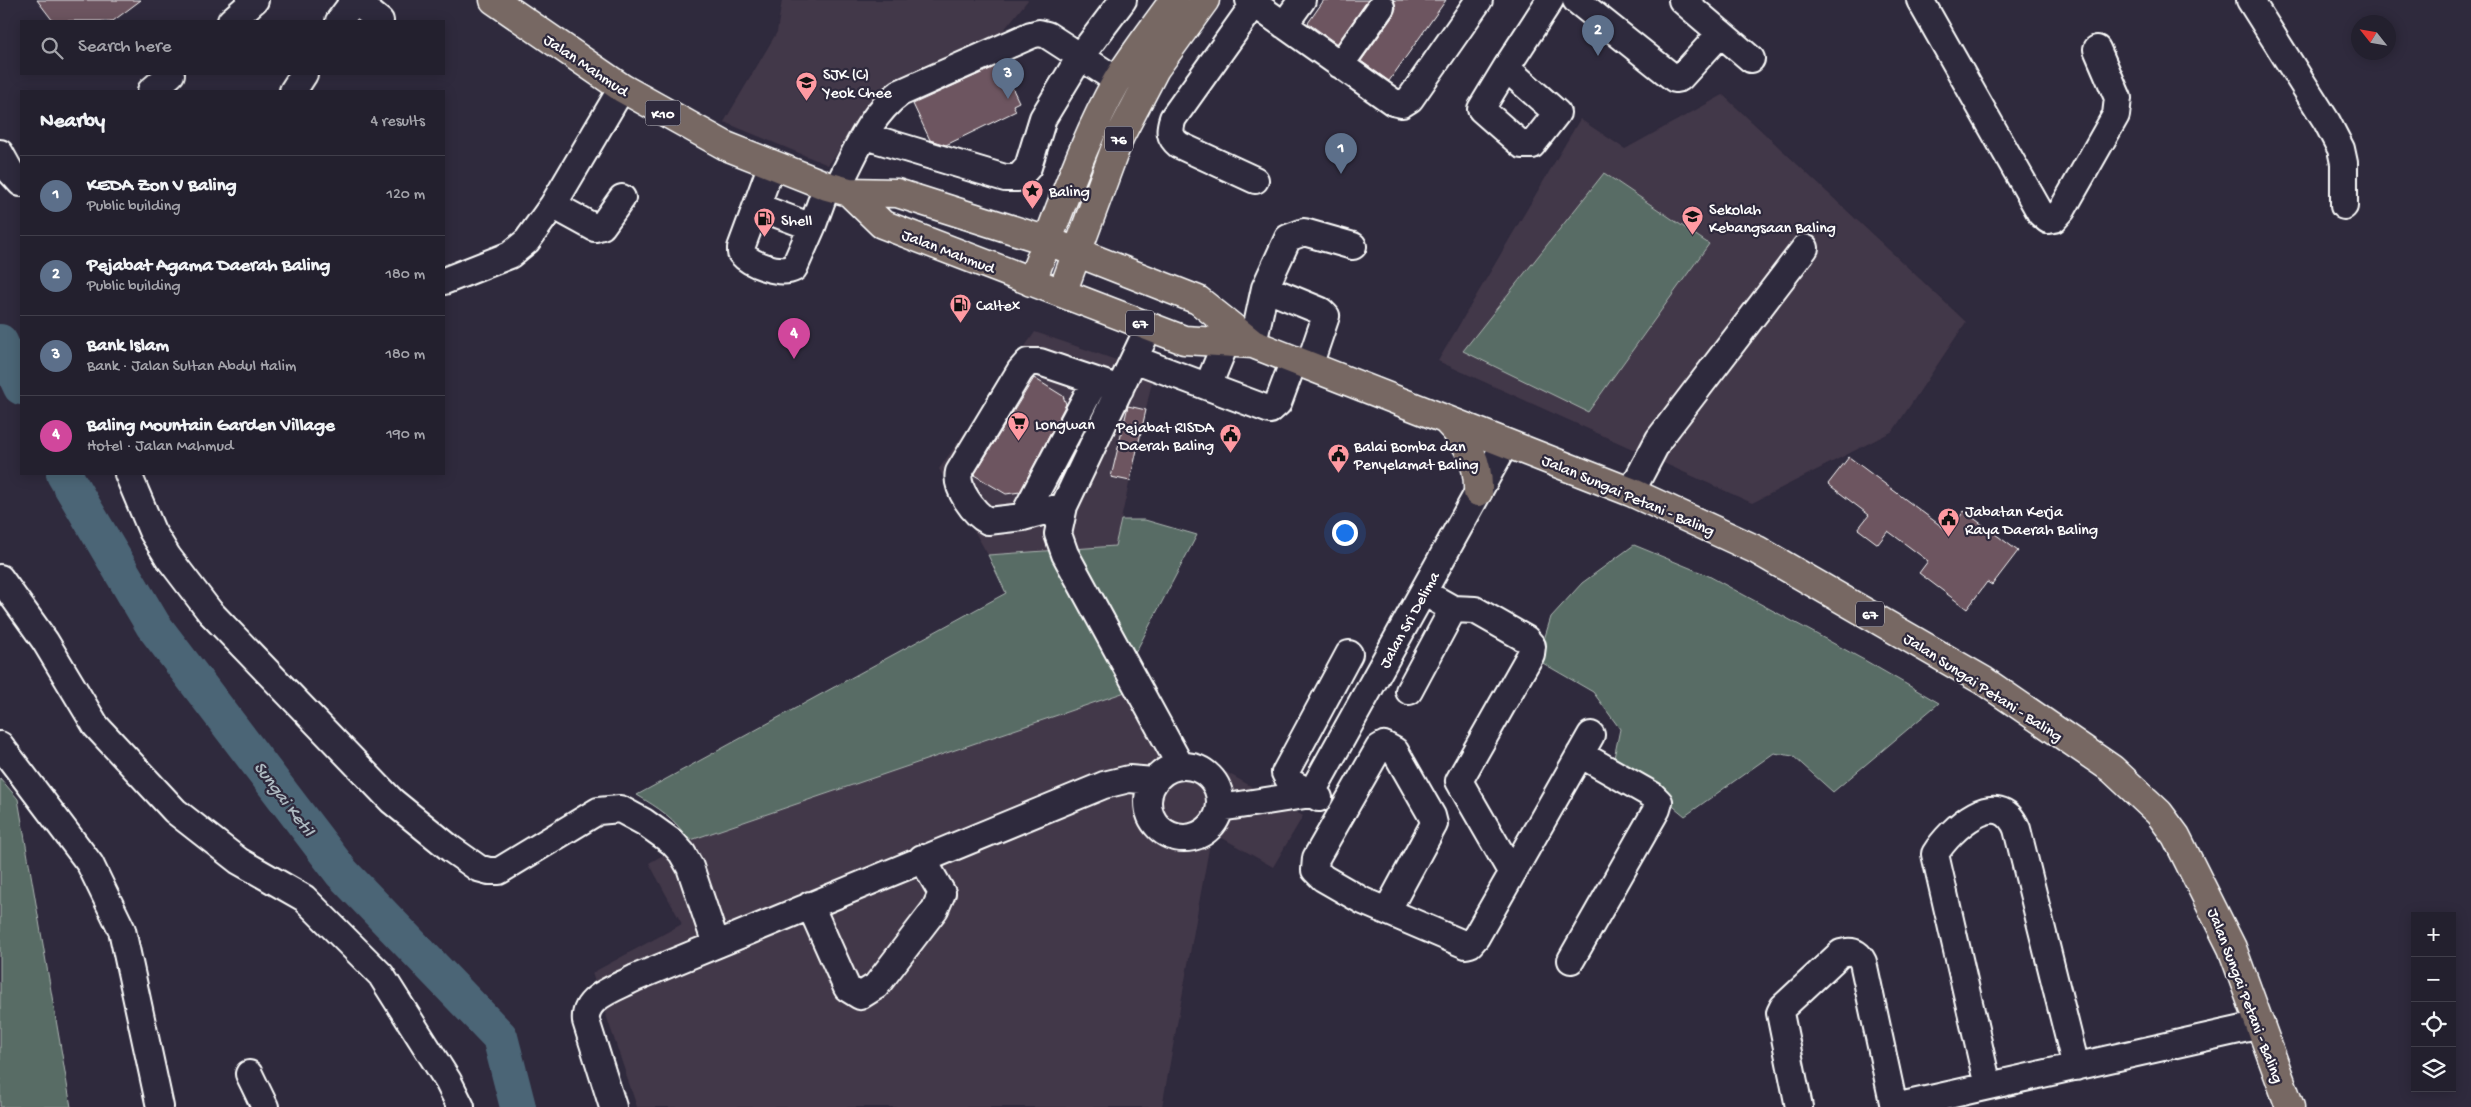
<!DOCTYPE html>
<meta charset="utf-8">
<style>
:root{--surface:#23202e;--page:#2b2836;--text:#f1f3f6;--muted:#a3a3aa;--line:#403e4a;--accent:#0b8043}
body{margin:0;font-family:"Gochi Hand",sans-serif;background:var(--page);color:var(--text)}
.controls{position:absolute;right:15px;bottom:15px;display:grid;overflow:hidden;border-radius:0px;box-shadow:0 2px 12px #0003}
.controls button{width:45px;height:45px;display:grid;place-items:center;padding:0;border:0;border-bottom:1px solid var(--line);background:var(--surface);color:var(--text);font:25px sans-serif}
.compass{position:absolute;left:2351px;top:15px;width:45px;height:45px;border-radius:50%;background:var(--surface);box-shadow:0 2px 12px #0003;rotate:301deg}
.you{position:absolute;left:1344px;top:532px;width:18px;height:18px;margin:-12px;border:4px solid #fff;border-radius:50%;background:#1a73e8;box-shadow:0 0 0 8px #1a73e833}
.badge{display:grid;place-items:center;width:32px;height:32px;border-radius:50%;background:var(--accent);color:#fff;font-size:16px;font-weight:700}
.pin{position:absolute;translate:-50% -41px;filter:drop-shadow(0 1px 2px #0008)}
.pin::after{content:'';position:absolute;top:26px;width:18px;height:15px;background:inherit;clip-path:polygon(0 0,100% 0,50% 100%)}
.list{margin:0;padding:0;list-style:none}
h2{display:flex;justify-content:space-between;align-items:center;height:65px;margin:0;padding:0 20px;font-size:21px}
h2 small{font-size:16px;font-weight:400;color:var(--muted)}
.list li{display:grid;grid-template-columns:32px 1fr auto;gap:15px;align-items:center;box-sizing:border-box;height:80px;padding:0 20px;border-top:1px solid var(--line)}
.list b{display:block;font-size:19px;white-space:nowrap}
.list p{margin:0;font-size:16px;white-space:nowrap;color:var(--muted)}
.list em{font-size:16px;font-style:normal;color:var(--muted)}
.icon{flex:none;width:28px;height:28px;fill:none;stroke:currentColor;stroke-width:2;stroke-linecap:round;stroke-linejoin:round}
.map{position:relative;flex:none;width:2471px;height:1107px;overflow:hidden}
.search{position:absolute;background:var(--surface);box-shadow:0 2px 12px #0003;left:20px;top:20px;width:425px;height:55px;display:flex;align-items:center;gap:12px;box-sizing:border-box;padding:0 18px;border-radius:0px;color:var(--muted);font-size:19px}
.panel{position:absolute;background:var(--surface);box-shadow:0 2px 12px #0003;left:20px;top:90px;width:425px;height:385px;border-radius:0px}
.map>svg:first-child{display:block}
.built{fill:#423748}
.green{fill:#586c65;stroke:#acb6b2}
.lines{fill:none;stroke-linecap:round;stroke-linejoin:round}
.river{stroke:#4c6576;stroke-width:36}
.building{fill:#6d5560;stroke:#fff}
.minor-casing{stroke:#fff;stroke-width:30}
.major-casing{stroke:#fff;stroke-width:31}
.minor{stroke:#2f2a3d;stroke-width:26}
.major{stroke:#776864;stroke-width:28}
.labels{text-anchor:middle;stroke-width:4.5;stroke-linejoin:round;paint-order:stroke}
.shield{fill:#2f2a3d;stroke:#c1bfc5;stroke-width:1}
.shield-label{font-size:15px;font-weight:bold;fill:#fff}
.street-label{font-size:16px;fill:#fff;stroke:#2f2a3d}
.poi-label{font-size:16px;fill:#fff;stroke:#2f2a3d;text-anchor:start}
.water-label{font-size:18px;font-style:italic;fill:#aebac1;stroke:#2f2a3d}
</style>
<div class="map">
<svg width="2471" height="1107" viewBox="0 0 2471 1107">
<rect width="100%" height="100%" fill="#2f2a3d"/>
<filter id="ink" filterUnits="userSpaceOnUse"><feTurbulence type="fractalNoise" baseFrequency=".02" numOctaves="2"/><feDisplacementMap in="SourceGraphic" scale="10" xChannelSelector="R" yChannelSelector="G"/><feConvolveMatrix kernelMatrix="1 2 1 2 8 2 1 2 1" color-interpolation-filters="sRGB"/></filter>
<g filter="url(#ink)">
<path class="built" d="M782,0h246l-33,41 -101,40 -66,84 -104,-43 53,-90z
M1723,95l243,227 -73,109 -141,72 -314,-142 142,-242 45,30z
M1035,332l119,41 -39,173 -127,9 -49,-86z
M1140,687l25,50 138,79 -30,51 -61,-35 -50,275h-525l-45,-134 90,-49 -33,-61 39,-22z"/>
<path class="green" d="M1604,173l105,71 -121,168 -125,-61z
M1121,520h24l52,15 -66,126 9,26 -452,154c-12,-23 -30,-33 -51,-46l369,-202 -18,-38 127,-9z
M1634,545l73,30 159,86 73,42 -106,89 -40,-36 -19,-3 -89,63 -71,-58 6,-29 -27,-37 -59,-34 9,-15 8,-26 31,-34z
M0,778l18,21 53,308h-71z"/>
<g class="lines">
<path class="river" d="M0,342l21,45
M64,474l89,151 189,248 158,164 18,70"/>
</g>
<path class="building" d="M37,0h104l-28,21h-60z
M1324,0h44l-31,44 -29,-21z
M1394,0h52l-57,81 -28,-20 32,-45 3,-8z
M1001,64l18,38 -6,3 3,6 -70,34 -16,-5 -17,-36z
M1034,378l29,18 3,8 -46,88 -14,2 -32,-19z
M1128,406l18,4 -16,71 -19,-4z
M1849,457l100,75 15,-21 54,40 -26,34 -5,-3 -20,27 -48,-36 9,-12 -40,-30 -10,13 -20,-15 11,-14 -41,-31z"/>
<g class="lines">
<defs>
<path id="minor" d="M354,0l26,21
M1249,0l144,102 9,2 8,-5 69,-99
M1576,0l99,79 5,-1 41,-45
M1682,0l69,59
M1920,0l121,214 7,6 6,-1 8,-9 54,-95 2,-17 -21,-49
M2250,0l77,122 14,27 3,14v43
M231,21l24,-21
M339,21l15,-20
M1284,25l18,-25
M1340,65l41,-58
M1506,68l51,45 -25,32h-10l-41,-36z
M1506,68l44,-68
M151,91l20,-17
M293,91l11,-17
M865,136l140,42h13l10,-11 15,-49 37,-61 43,-57
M0,153l10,18 11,12
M772,164l-31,84v5c10,12 40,22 53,15l18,-41 15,-41
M1255,180l-76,-35c-10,-8 -10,-15 -6,-27l84,-118
M837,188c18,-33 31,-72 63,-95l131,-58 8,-2 8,2 71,46
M553,205l42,23 7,-2 20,-28
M758,207l54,20
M444,281l66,-26 17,-14 26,-36 69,-117
M1265,288l56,23 5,5 -17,50
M1149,327l-85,179 -6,28 7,20 115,211
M1253,344l12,-56 23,-50 16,-6 49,14
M1134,359l136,51 8,-7 16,-43
M1208,386l18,-44
M128,474l24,57 16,26 42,55 182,189 59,48 27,19 11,3h10l99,-60 22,-2 24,13 28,20 10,11 8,14 26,77
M1631,492l28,-53 146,-191
M1064,506l-41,11 -35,4c-14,-7 -33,-33 -29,-49l61,-101 8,-9h12l80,27
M1023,517l72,-136
M0,578l45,63 51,85 79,85 64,50 65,37 77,77 67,106 13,26
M1453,609l22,1 51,29 6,7 -1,8 -72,127 53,92
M1409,691l44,-82 -16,-9
M0,745l90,119 32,66 38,177
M1148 802a36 36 0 1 1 72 0a36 36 0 1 1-72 0Z
M1319,798l-29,-16 -5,-9 64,-119
M1220,808l91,-14 194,-350
M810,905l37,83 13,8 16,-10 59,-77 7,-16 -20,-35
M1387,911l47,-87 -2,-8 -37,-65 -11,-6 -5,3 -63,110 -1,12 8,8 40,23 103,44 4,-1 6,-7 115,-202
M1571,960l86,-151 2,-7 -7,-7 -72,-41
M249,1074l16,33
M1988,1086l-53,-232c15,-25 64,-70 82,-25l59,238
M613,1107l-27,-86c-3,-24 31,-33 49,-43l469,-193 25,-6 25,2
M1799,1107l-19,-94 3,-6 58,-54c11,-3 17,-1 22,9l31,145
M1895,1107l366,-82"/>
<path id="major" d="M494,0l128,88 104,58 101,40 22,6 48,1 151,48 150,59 55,44 378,148 126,58 227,131 128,88 47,44 17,23 56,112 58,159
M849,192l33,32 302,116 69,4
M1031,282c28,-67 50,-138 86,-201 17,-28 38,-54 57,-81
M1062,293l58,-157 35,-67 50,-69
M1447,421c21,21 32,41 31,71"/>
</defs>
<use href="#minor" class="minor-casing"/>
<use href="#major" class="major-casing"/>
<use href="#minor" class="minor"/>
<use href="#major" class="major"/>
</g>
</g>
<defs>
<symbol id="school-pin" viewBox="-11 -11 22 30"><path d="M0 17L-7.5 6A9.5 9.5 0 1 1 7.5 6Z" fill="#ff9aa2" stroke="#2f2a3d"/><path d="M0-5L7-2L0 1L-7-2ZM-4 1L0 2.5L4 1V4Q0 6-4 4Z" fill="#111"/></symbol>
<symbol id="sight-pin" viewBox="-11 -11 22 30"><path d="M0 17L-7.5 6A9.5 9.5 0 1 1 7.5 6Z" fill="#ff9aa2" stroke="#2f2a3d"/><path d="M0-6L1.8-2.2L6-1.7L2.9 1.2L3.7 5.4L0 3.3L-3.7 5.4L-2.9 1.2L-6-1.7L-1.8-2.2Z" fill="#111"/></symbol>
<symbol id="fuel-pin" viewBox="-11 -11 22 30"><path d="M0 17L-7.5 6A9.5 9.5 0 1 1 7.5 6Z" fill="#ff9aa2" stroke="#2f2a3d"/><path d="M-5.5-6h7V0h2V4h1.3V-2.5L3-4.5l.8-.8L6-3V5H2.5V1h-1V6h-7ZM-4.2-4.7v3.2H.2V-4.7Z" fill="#111"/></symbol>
<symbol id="supermarket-pin" viewBox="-11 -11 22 30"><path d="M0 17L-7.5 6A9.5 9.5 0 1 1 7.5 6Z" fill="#ff9aa2" stroke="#2f2a3d"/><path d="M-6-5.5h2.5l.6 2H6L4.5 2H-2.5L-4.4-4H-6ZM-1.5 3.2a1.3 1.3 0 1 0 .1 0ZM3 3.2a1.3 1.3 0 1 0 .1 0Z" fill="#111"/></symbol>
<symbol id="civic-pin" viewBox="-11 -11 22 30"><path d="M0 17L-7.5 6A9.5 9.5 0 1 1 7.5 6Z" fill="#ff9aa2" stroke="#2f2a3d"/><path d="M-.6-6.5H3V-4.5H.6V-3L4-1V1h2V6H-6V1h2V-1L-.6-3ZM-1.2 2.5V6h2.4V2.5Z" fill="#111"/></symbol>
</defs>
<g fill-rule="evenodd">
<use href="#school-pin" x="794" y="70" width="25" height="34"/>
<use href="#sight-pin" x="1020" y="178" width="25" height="34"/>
<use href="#school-pin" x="1680" y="204" width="25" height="34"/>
<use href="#fuel-pin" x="752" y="206" width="25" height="34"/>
<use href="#fuel-pin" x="948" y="292" width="25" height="34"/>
<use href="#supermarket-pin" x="1006" y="410" width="25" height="34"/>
<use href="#civic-pin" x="1218" y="422" width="25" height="34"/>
<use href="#civic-pin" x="1326" y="442" width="25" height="34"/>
<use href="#civic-pin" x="1936" y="506" width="25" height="34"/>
</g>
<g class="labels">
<g class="shield">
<rect x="645.5" y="100.5" width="35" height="25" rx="4"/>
<rect x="1105" y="126.5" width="28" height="25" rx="4"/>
<rect x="1126" y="310.5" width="28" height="25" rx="4"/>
<rect x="1856" y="601.5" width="28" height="25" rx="4"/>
</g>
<g class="shield-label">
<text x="663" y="118">K10</text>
<text x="1119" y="144">76</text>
<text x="1140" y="328">67</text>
<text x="1870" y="619">67</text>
</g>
<g class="street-label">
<text transform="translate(587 64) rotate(34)" y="6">Jalan Mahmud</text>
<text transform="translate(949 250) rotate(21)" y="6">Jalan Mahmud</text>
<text transform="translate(1629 494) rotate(23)" y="6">Jalan Sungai Petani - Baling</text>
<text transform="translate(1408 619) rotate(-61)" y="6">Jalan Sri Delima</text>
<text transform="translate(1984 686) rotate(33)" y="6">Jalan Sungai Petani - Baling</text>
<text transform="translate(2247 995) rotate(69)" y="6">Jalan Sungai Petani - Baling</text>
</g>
<g class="poi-label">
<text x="823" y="79">SJK (C)<tspan x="823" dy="18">Yeok Chee</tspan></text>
<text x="1049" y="196">Baling</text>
<text x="1709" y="214">Sekolah<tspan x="1709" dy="18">Kebangsaan Baling</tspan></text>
<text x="781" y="225">Shell</text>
<text x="976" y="310">Caltex</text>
<text x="1035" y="429">Longwan</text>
<text x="1214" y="432" text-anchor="end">Pejabat RISDA<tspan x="1214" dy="18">Daerah Baling</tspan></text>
<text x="1354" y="451">Balai Bomba dan<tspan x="1354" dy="18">Penyelamat Baling</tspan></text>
<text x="1965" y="516">Jabatan Kerja<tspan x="1965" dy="18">Raya Daerah Baling</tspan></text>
</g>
<g class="water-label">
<text transform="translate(285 798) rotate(53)" y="6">Sungai Ketil</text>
</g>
</g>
</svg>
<div class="controls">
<button>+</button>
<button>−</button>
<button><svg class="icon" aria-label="locate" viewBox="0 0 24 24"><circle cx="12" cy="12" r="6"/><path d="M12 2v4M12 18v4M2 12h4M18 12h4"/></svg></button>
<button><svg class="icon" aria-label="layers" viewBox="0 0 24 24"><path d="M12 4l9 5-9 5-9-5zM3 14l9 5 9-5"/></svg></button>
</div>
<svg class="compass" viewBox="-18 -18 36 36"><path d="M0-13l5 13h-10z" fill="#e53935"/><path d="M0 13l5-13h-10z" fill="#a3a3aa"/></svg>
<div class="you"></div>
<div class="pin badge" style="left:1341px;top:174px;background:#5c6f8a">1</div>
<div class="pin badge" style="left:1598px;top:56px;background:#5c6f8a">2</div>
<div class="pin badge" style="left:1008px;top:99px;background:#5c6f8a">3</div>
<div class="pin badge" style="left:794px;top:359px;background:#d1479c">4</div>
<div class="search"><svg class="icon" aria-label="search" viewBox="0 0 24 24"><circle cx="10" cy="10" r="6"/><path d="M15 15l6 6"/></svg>Search here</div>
<section class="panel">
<h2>Nearby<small>4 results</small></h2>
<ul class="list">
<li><span class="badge" style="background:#5c6f8a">1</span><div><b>KEDA Zon V Baling</b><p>Public building</p></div><em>120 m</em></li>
<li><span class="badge" style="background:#5c6f8a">2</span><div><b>Pejabat Agama Daerah Baling</b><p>Public building</p></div><em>180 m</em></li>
<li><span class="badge" style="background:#5c6f8a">3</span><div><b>Bank Islam</b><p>Bank · Jalan Sultan Abdul Halim</p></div><em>180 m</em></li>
<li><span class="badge" style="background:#d1479c">4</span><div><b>Baling Mountain Garden Village</b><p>Hotel · Jalan Mahmud</p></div><em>190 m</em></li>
</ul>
</section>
</div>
